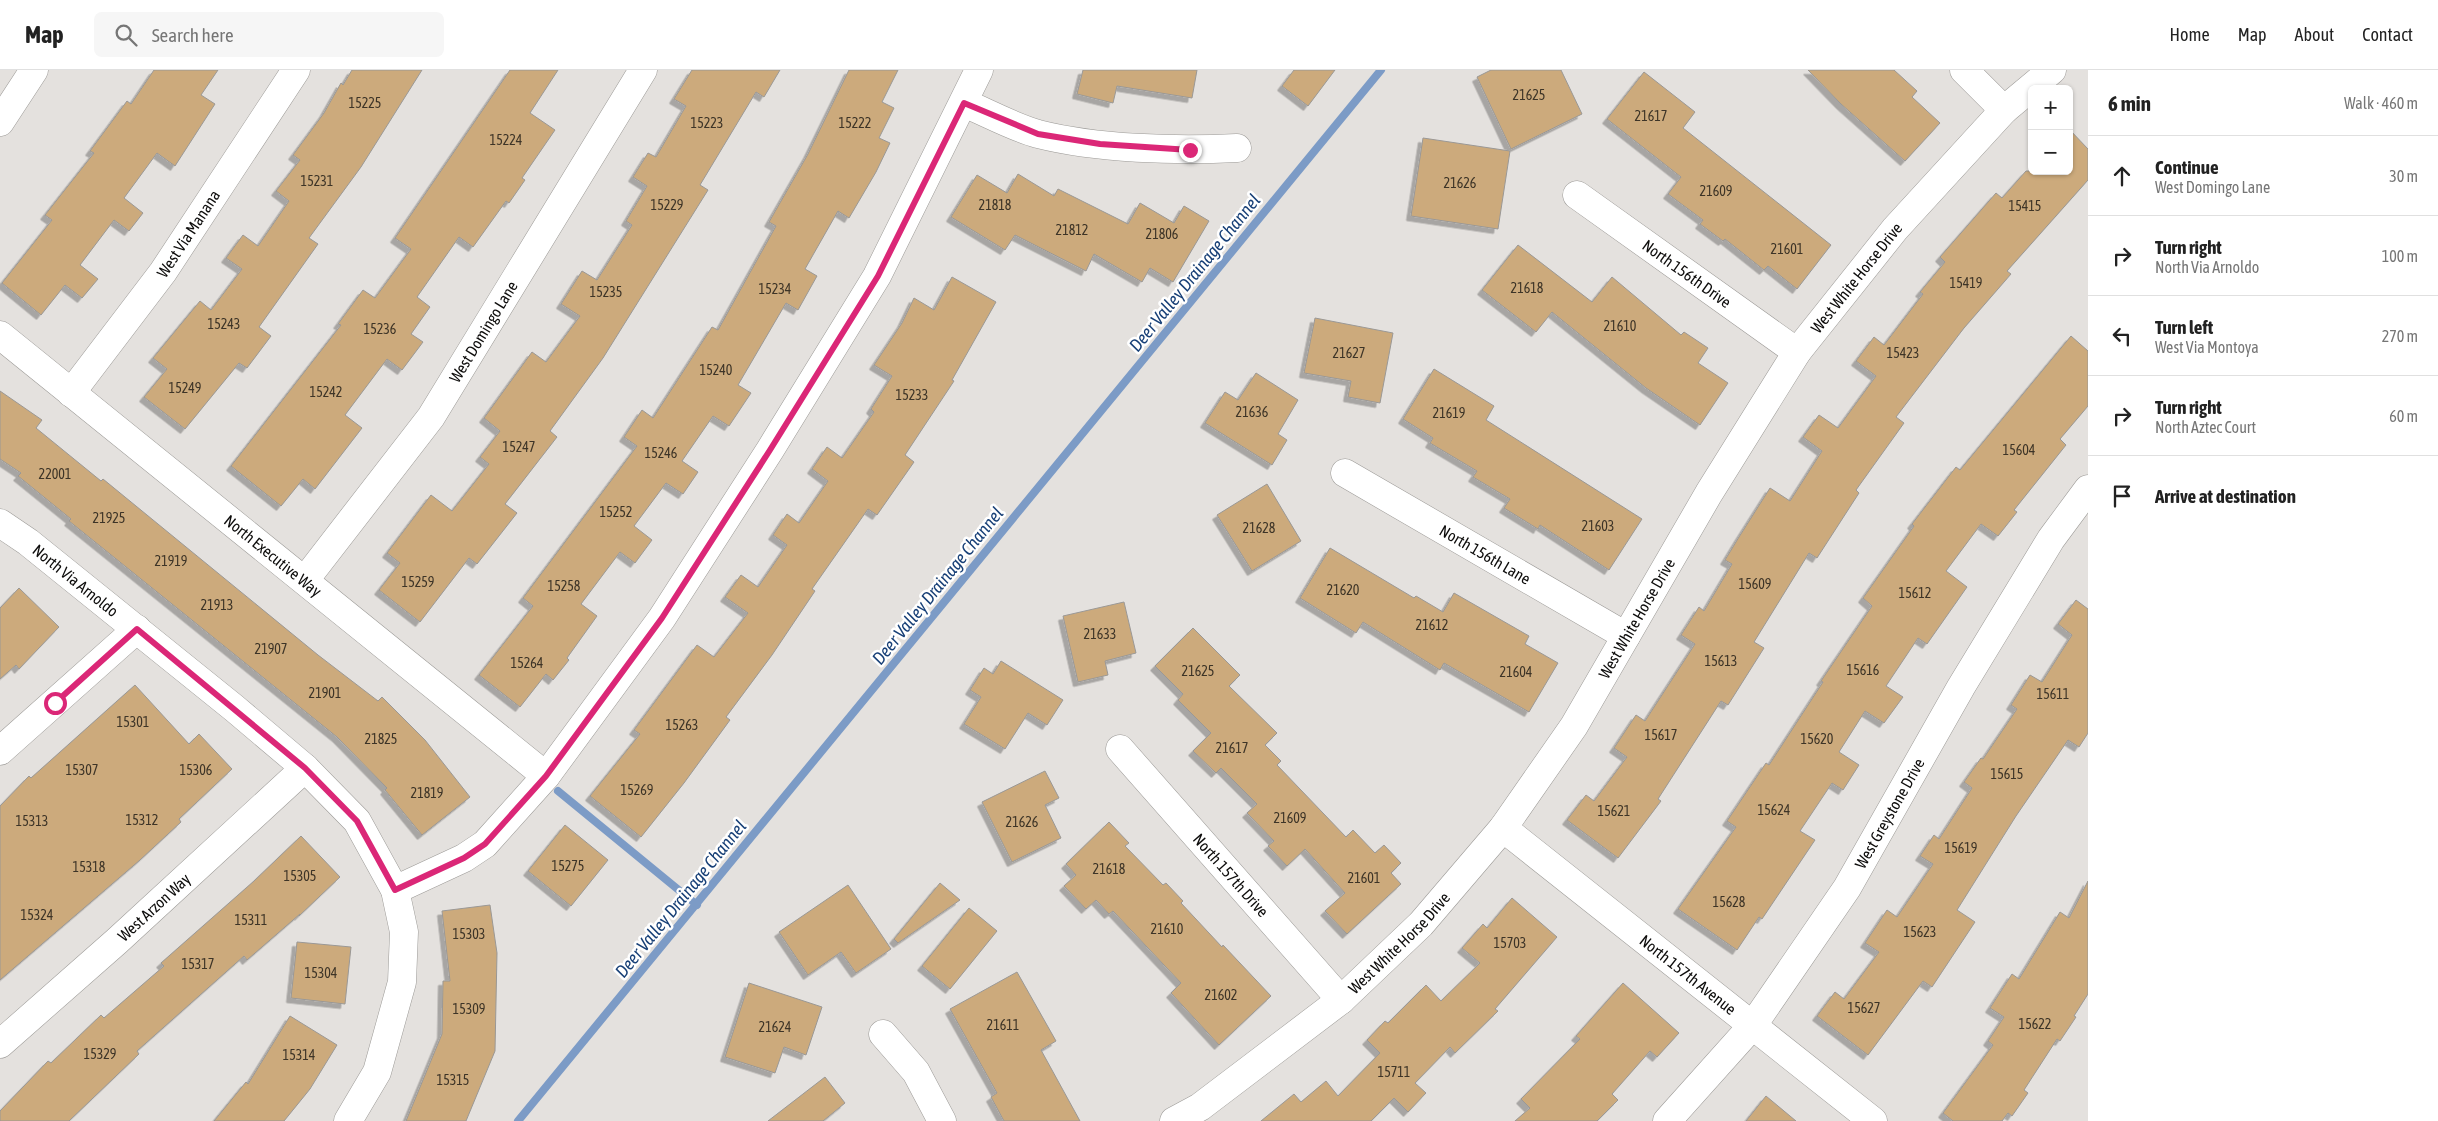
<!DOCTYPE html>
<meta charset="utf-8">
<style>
:root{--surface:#fff;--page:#f6f6f6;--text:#222;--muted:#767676;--line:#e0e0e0}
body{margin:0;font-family:"Asap Condensed",sans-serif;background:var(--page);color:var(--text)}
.controls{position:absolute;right:15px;top:15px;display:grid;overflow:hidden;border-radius:8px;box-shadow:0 1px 4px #0004}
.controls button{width:45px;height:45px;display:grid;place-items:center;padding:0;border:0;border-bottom:1px solid var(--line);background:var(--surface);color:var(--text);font:25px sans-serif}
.stop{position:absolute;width:15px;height:15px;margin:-11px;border:4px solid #db2777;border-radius:50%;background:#fff}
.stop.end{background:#db2777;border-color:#fff;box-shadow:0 1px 5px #0008}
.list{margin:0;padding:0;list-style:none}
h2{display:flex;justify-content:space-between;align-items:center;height:65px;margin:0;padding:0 20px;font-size:21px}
h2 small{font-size:16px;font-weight:400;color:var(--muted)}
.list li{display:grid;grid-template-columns:32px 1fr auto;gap:15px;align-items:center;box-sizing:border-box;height:80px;padding:0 20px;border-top:1px solid var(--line)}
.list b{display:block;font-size:19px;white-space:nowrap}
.list p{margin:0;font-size:16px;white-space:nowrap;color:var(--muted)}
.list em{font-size:16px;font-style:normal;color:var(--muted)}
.icon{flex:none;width:28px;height:28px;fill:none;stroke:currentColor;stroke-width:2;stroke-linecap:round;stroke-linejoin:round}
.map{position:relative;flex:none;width:2088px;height:1051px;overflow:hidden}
header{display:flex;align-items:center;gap:30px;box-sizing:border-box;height:70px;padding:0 25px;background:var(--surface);border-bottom:1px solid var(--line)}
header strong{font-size:24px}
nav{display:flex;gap:28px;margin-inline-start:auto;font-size:18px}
.search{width:350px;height:45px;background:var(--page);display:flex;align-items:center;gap:12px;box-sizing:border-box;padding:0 18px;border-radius:8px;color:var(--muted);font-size:19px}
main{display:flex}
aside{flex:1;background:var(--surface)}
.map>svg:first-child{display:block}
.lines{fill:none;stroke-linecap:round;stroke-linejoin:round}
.stream{stroke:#7c9bc6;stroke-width:8}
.building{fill:#ccaa7b;stroke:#9a9896;filter:url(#shadow)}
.minor-casing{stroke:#9c9a97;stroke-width:29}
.minor{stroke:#fff;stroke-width:28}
.route{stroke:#db2777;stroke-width:6}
.labels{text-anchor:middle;stroke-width:5;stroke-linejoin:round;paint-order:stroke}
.number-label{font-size:14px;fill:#3d3427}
.street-label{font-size:16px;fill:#0d0c0b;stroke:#fff}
.water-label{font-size:18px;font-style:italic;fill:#184077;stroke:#fff}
</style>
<header>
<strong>Map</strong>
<div class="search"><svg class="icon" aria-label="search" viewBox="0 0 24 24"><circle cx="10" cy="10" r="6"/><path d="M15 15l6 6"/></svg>Search here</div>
<nav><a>Home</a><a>Map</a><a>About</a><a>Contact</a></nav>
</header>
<main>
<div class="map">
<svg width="2088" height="1051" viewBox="0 0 2088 1051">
<defs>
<filter id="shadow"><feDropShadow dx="-4.5" dy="4.5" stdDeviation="0" flood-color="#0004"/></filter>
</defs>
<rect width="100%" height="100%" fill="#e4e1de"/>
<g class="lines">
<path class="stream" d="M558,721l139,114
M518,1051l863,-1051"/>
</g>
<path class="building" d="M154,0h64l-17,25 14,9 -40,62 -18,-13 -33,45 19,15 -14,18 -15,-11 -34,45 18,14 -16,19 -17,-13 -24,30 -39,-32 50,-63 -7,-5 49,-62 -4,-2 37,-50 4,3z
M352,0h70l-61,97 -52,71 9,6 -59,83 12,9 -24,32 -8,-5 -54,66 -41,-32 23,-28 -14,-11 47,-57 11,9 31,-41 -16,-11 17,-23 15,11 31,-45 -13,-10 24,-31 -7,-5 31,-42 17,-30 2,2z
M510,0h48l-28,43 25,17 -33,48 3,2 -16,23 -3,-2 -33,46 -14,-10 -42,60 13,10 -19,27 12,8 -21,28 -15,-11 -42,56 17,13 -47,61 -12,-10 -22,27 -50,-40 110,-141 -3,-1 25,-34 12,8 36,-49 -16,-11z
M692,0h88l-16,27 -8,-5 -56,93 8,5 -105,168 -53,73 7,6 -52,67 12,9 -40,51 -8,-6 -49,64 -41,-32 21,-27 -13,-10 44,-58 21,16 37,-47 -9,-7 20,-26 -16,-13 48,-66 14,10 34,-46 -19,-12 21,-33 15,9 35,-55 -6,-4 21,-35 -14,-9 15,-24 8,4 30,-51 -12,-7z
M849,0h49l-16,32 12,6 -15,30 11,5 -14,29 -27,46 -11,-7 -33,58 12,7 -19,34 -12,-7 -48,82 13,8 -22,33 -16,-10 -31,45 16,11 -15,22 -17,-11 -32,43 18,14 -17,23 -15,-11 -39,52 16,12 -30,42 2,2 -16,20 -7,-6 -26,33 -41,-32 54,-69 -10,-8 114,-152 -13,-9 18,-27 11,8 59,-91 6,3 58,-104 -7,-4 39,-68z
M1083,0h114l-5,28 -75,-12 -4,17 -36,-9z
M1294,0h41l-27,36 -26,-20z
M1491,0h70l21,44 -71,35 -34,-72z
M1808,0h86l23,21 -5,6 28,26 -35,38 -64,-57z
M1644,2l51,40 -12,16 148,117 -34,44 -29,-23 -4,4 -39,-31 -2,2 -23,-17 3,-4 -35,-26 13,-17 -74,-58z
M2069,59l19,20v31l-81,91 4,3 -47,54 -68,89 8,6 -48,67 3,3 -42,65 -8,-5 -55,89 10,6 -36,57 -7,-4 -63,98 3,2 -43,57 -51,-38 19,-25 8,6 33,-44 -13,-9 22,-33 9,6 50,-77 -14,-9 18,-28 5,4 28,-47 -7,-4 14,-23 31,-49 20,13 32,-50 -19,-14 16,-22 19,13 38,-52 -20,-15 18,-24 10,8 39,-51 -3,-2 25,-30 -5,-5 56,-64 6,5 24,-27h43z
M1423,68l87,13 -12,78 -87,-13z
M1018,104l36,22 4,-7 70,35 12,-21 34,20 10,-17 25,15 -36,61 -23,-14 -8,14 -48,-28 -8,17 -71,-36 -10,15 -54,-33 26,-42 30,18z
M1518,175l74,57 20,-25 69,58 3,-3 24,16 -10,15 30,20 -28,42 -54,-37 -94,-76 -16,20 -54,-42z
M952,207l44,25 -44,78 2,1 -49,74 9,7 -37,53 -9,-6 -56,80 3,2 -43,64 -46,62 4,3 -46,63 -43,54 -51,-41 50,-62 -6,-4 63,-85 17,12 34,-44 -23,-16 16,-22 17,12 29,-42 -14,-10 14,-21 12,9 29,-42 -16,-12 15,-22 15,11 32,-46 -3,-3 21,-33 -18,-11 28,-42 12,-25 20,12z
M1315,248l78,15 -13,70 -32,-6 3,-16 -47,-8z
M2071,266l17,15v55l-28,33 6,6 -52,65 3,2 -19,24 -17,-12 -35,47 21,16 -40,57 -9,-6 -32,48 17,11 -19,26 -19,-12 -26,41 20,13 -16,25 -11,-7 -32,48 15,9 -53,79 -3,-2 -22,33 -59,-41 58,-82 -9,-6 39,-58 3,2 54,-83 -2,-1 51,-75 -9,-8 51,-72 -2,-2 44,-57 4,3z
M1434,299l60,37 -8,14 156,99 -33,51 -69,-45 -2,4 -34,-21 6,-9 -37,-22 4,-6 -47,-28 3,-5 -30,-19z
M1256,303l42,27 -20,34 9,6 -15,25 -67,-42 20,-31 13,8z
M0,321l42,29 -6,8 65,53 2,-2 215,176 60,46 4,-4 43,43 45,57 -48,38 -37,-45 2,-2 -50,-51 -268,-216 2,-2 -53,-43 3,-3 -21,-14z
M1267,414l34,57 -49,30 -35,-56z
M1330,478l84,50 2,-2 27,16 11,-19 75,43 -4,8 33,19 -29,49 -85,-49 -4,7 -77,-48 -7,11 -56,-35z
M19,518l40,39 -40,42 -3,-4 -16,14v-71z
M2076,530l12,9v124l-9,14 -11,-7 -52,76 -59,94 18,12 -43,65 -9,-6 -55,74 -51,-39 18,-24 9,7 35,-47 -14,-9 22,-33 10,7 36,-53 -13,-8 14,-21 5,4 33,-51 -8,-6 17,-24 2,1 34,-50 -6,-4 19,-30 12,7 30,-47 -14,-11z
M1124,532l12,51 -31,8 3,14 -30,7 -15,-66z
M1193,558l47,47 -11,11 48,47 -12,12 16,16 -4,4 69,72 7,-7 22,23 9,-8 17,18 -10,10 10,11 -54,50 -22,-23 20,-18 -40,-44 -18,17 -19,-20 6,-5 -27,-28 10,-9 -36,-36 -5,5 -23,-22 18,-18 -33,-33 5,-6 -28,-28z
M1001,591l62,39 -16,25 -19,-12 -23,36 -41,-25 17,-27 -11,-7 14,-22 9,6z
M135,615l54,59 10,-10 33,35 -53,50 2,3 -41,38 -140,120v-174l29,-30 2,2z
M1045,701l14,27 -14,7 16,33 -49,24 -30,-60z
M1109,752l20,21 -4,3 38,39 3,-2 17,18 -2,2 41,44 1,-2 48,51 -52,49 -48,-52 10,-10 -68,-72 -4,3 -13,-14 -10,9 -22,-23 12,-11 -10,-11z
M565,755l43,35 -37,46 -43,-35z
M301,766l39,41 -41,39 1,-2 -53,46 -3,-4 -107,95 2,3 -70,67h-69v-10l48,-50 3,2 50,-48 3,3 60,-52 -3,-3 93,-82z
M2088,811v113l-14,22 2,1 -16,24 -3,-2 -33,51 4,3 -16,23 -4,-3 -6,8h-49l-10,-8 50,-68 -5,-4 16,-24 -14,-9 22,-34 7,5 41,-67 9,6z
M940,813l20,17 -62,43 -4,-4z
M848,815l43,64 -35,24 -15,-21 -33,23 -29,-43z
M1512,828l45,39 -62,72 3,2 -43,42 -5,-6 -35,36 11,10 -18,19 -14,-14 -23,23h-110l33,-27 7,8 25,-21 12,15 42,-43 -13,-13 18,-19 3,2 38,-38 15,16 39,-38 -18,-15 21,-24 4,4z
M490,835l7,48 -2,98 -29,70h-60l36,-87 1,-53h7l-8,-70z
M969,838l28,23 -47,58 -28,-23z
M297,872l54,5 -6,57 -54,-6z
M1017,902l39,69 -15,9 39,71h-76l-13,-24 6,-4 -47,-84z
M749,913l73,24 -16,48 -22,-8 -9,26 -50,-16z
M1623,913l56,50 -22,24 -7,-6 -38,43 6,6 -21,21h-82l15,-13 -9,-9 59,-60 -4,-3z
M290,946l47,29 -27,44 -26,32h-70l32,-39 2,2z
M825,1007l20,26 -22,18h-55z
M1766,1026l30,25h-50z"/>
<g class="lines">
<defs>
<g id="minor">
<path d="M1964,0l40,40"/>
<path d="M964,33c24,10 49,24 74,31 59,15 138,17 199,14"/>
<path d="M0,52l34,-52"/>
<path id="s1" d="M1577,125l220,157"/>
<path id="s2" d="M0,265l546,441"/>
<path id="s3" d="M71,323l92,-121 133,-202"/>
<path id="s4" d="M1345,403l281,163"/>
<path id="s5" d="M0,453l28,19 206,166 71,60 52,53 38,69 9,42 -2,50 -25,90 -29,49"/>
<path id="s6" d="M305,510l126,-163 212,-347"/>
<path id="s7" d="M1120,679l221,251"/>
<path d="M0,681l137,-122"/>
<path id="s8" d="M1503,758l370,293"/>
<path d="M395,820l69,-32 21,-14 61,-68 116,-158 108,-168 107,-174 102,-206"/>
<path d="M883,964l33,38 26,49"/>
<path id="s9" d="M0,974l117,-103 188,-173"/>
<path id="s10" d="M1174,1051l26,-14 141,-107 80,-76 82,-96 71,-102 135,-233 88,-141 98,-123 109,-119 48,-40"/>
<path id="s11" d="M1667,1051l86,-96 94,-137 114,-201 90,-148 37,-50"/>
</g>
</defs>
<use href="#minor" class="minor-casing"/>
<use href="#minor" class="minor"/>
</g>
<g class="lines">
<path class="route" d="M55,633l82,-74 168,139 52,53 38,69 69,-32 21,-14 61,-68 116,-158 108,-168 108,-174 86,-173 74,31 62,10 90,6"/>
</g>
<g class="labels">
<g class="number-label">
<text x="1529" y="30">21625</text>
<text x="365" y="38">15225</text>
<text x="1651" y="51">21617</text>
<text x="707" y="58">15223</text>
<text x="855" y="58">15222</text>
<text x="506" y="75">15224</text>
<text x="317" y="116">15231</text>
<text x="1460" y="118">21626</text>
<text x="1716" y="126">21609</text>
<text x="667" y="140">15229</text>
<text x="995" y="140">21818</text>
<text x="2025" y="141">15415</text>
<text x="1072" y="165">21812</text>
<text x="1162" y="169">21806</text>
<text x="1787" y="184">21601</text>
<text x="1966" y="218">15419</text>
<text x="1527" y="223">21618</text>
<text x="775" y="224">15234</text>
<text x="606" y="227">15235</text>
<text x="224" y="259">15243</text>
<text x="1620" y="261">21610</text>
<text x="380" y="264">15236</text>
<text x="1349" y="288">21627</text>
<text x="1903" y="288">15423</text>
<text x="716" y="305">15240</text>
<text x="185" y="323">15249</text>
<text x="326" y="327">15242</text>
<text x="912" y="330">15233</text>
<text x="1252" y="347">21636</text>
<text x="1449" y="348">21619</text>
<text x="519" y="382">15247</text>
<text x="2019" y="385">15604</text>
<text x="661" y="388">15246</text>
<text x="55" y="409">22001</text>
<text x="616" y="447">15252</text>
<text x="109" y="453">21925</text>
<text x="1598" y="461">21603</text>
<text x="1259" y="463">21628</text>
<text x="171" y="496">21919</text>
<text x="418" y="517">15259</text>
<text x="1755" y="519">15609</text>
<text x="564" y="521">15258</text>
<text x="1343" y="525">21620</text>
<text x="1915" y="528">15612</text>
<text x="217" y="540">21913</text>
<text x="1432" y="560">21612</text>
<text x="1100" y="569">21633</text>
<text x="271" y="584">21907</text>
<text x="1721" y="596">15613</text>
<text x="527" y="598">15264</text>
<text x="1863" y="605">15616</text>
<text x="1198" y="606">21625</text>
<text x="1516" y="607">21604</text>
<text x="325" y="628">21901</text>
<text x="2053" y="629">15611</text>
<text x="133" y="657">15301</text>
<text x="682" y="660">15263</text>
<text x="1661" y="670">15617</text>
<text x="381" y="674">21825</text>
<text x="1817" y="674">15620</text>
<text x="1232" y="683">21617</text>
<text x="82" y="705">15307</text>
<text x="196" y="705">15306</text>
<text x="2007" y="709">15615</text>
<text x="637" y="725">15269</text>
<text x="427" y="728">21819</text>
<text x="1774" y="745">15624</text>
<text x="1614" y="746">15621</text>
<text x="1290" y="753">21609</text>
<text x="142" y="755">15312</text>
<text x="32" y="756">15313</text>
<text x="1022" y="757">21626</text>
<text x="1961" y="783">15619</text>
<text x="568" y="801">15275</text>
<text x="89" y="802">15318</text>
<text x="1109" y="804">21618</text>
<text x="300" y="811">15305</text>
<text x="1364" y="813">21601</text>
<text x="1729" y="837">15628</text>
<text x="37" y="850">15324</text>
<text x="251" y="855">15311</text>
<text x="1167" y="864">21610</text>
<text x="1920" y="867">15623</text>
<text x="469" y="869">15303</text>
<text x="1510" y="878">15703</text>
<text x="198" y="899">15317</text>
<text x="321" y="908">15304</text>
<text x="1221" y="930">21602</text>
<text x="1864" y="943">15627</text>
<text x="469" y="944">15309</text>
<text x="2035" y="959">15622</text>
<text x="1003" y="960">21611</text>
<text x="775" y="962">21624</text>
<text x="100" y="989">15329</text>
<text x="299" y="990">15314</text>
<text x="1394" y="1007">15711</text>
<text x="453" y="1015">15315</text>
</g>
<g class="street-label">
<text dy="6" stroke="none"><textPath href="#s3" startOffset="198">West Via Manana</textPath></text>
<text dy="6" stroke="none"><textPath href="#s1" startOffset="135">North 156th Drive</textPath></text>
<text dy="6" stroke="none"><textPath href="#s10" startOffset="1098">West White Horse Drive</textPath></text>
<text dy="6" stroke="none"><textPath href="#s6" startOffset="306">West Domingo Lane</textPath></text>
<text dy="6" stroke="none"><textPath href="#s4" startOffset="162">North 156th Lane</textPath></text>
<text dy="6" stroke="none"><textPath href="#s2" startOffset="351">North Executive Way</textPath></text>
<text dy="6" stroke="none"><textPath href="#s5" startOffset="95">North Via Arnoldo</textPath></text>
<text dy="6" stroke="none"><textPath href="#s10" startOffset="692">West White Horse Drive</textPath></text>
<text dy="6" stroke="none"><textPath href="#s11" startOffset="381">West Greystone Drive</textPath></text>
<text dy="6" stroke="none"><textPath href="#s7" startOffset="168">North 157th Drive</textPath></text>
<text dy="6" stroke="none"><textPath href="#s9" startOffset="206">West Arzon Way</textPath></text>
<text dy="6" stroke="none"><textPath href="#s10" startOffset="288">West White Horse Drive</textPath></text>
<text dy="6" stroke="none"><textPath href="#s8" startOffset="236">North 157th Avenue</textPath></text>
</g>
<g class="water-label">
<text transform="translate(1195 203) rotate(-51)" y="6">Deer Valley Drainage Channel</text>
<text transform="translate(938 516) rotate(-51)" y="6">Deer Valley Drainage Channel</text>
<text transform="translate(681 829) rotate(-51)" y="6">Deer Valley Drainage Channel</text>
</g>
</g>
</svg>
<div class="controls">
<button>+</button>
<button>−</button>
</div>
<div class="stop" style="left:55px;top:633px"></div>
<div class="stop end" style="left:1190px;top:80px"></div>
</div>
<aside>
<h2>6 min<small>Walk · 460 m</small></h2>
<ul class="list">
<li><svg class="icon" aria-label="ahead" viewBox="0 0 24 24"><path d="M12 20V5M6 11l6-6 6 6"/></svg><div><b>Continue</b><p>West Domingo Lane</p></div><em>30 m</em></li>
<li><svg class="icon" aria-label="right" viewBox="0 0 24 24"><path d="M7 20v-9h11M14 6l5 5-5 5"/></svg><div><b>Turn right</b><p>North Via Arnoldo</p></div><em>100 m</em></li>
<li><svg class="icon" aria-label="left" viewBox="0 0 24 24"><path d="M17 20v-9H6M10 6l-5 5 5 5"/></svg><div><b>Turn left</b><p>West Via Montoya</p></div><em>270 m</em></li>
<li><svg class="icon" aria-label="right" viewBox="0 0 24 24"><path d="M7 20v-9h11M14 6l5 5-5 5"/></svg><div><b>Turn right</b><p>North Aztec Court</p></div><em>60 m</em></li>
<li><svg class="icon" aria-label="arrive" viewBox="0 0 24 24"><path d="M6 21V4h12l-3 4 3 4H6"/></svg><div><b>Arrive at destination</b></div></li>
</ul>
</aside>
</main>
